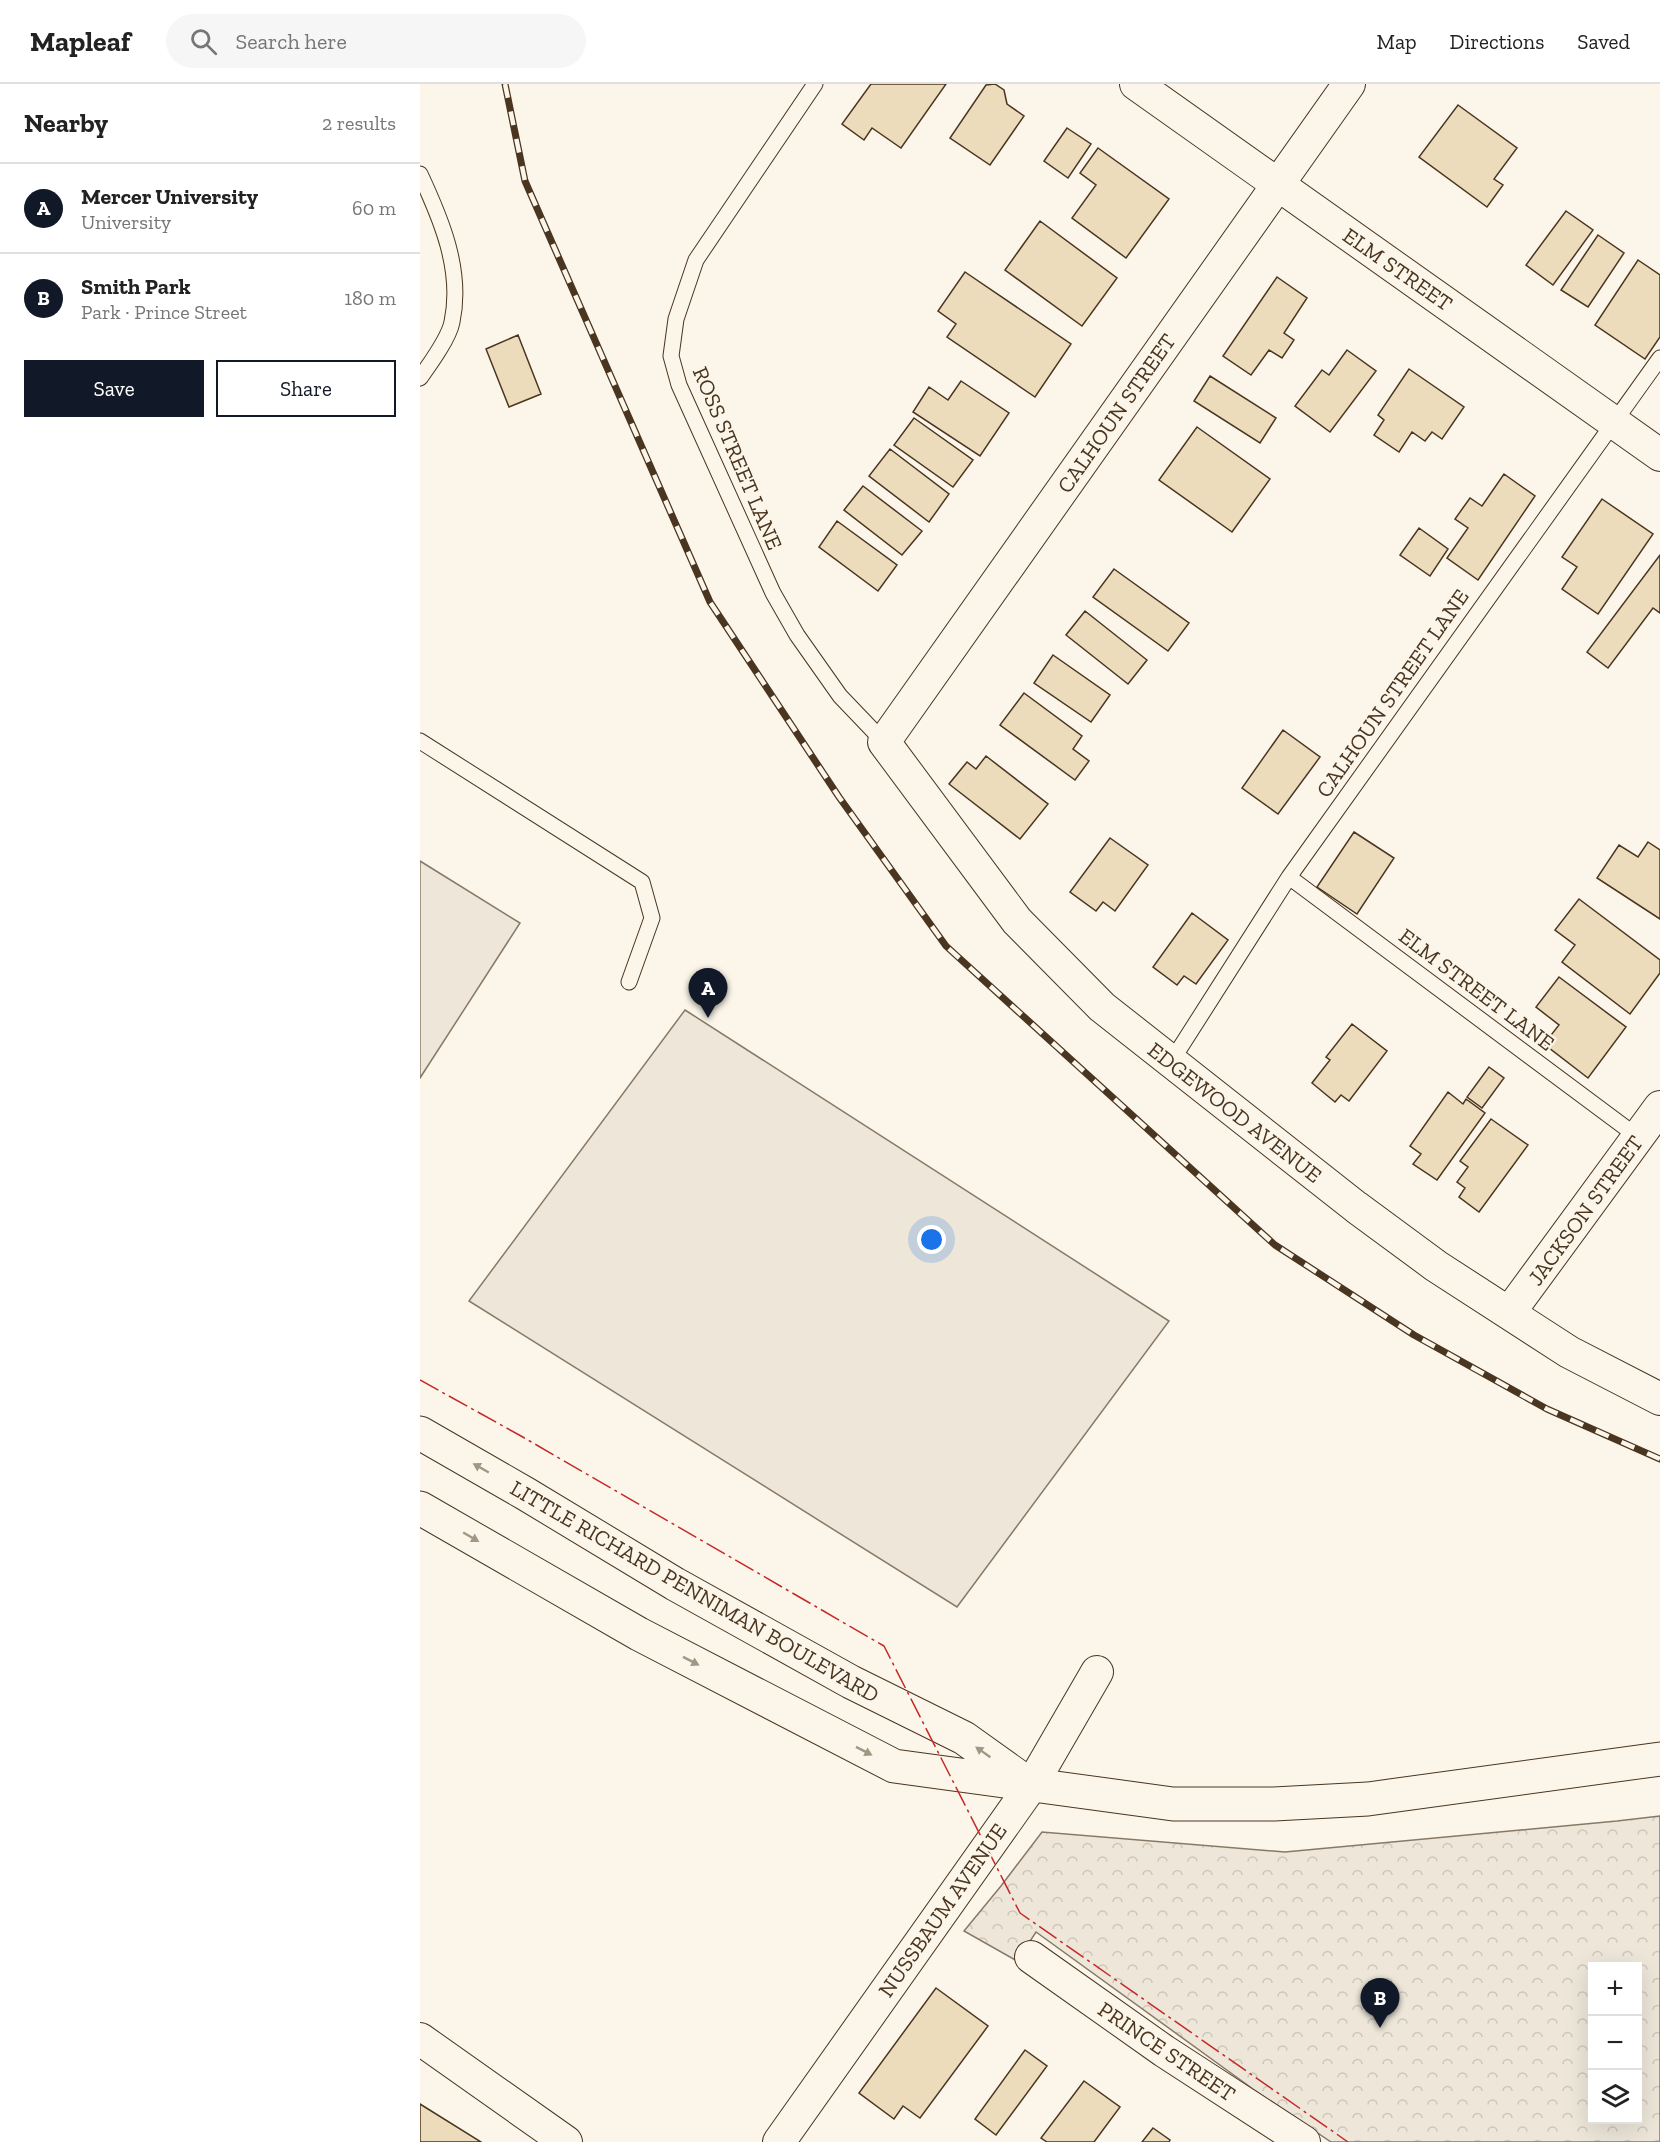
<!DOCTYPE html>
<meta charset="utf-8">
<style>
:root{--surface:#fff;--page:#f6f6f6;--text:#222;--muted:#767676;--line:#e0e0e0;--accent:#111827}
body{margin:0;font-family:"Zilla Slab",serif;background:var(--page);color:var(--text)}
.controls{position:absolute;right:18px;bottom:18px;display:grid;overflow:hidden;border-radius:0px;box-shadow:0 6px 24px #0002}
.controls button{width:54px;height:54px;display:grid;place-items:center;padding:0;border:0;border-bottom:2px solid var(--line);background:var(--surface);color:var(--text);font:30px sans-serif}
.you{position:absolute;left:512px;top:1156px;width:21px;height:21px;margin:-15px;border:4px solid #fff;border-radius:50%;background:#1a73e8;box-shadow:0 0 0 9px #1a73e833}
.badge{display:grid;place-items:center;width:39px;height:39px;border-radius:50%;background:var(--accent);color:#fff;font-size:20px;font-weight:700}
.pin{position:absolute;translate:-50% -50px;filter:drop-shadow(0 2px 3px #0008)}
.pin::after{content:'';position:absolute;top:32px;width:21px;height:18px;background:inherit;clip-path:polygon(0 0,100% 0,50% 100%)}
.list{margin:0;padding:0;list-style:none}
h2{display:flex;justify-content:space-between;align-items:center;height:78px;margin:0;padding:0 24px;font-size:26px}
h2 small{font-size:20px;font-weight:400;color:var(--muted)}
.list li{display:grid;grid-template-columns:39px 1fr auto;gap:18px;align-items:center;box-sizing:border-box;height:90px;padding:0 24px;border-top:2px solid var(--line)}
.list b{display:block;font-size:22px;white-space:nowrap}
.list p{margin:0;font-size:20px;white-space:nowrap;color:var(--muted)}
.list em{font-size:20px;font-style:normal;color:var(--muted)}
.actions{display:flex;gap:12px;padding:18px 24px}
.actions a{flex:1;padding:14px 0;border:2px solid var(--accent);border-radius:0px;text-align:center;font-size:21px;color:var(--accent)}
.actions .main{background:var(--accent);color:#fff}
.icon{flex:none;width:33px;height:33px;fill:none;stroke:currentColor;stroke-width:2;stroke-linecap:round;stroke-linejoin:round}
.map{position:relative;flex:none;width:1240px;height:2058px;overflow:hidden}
header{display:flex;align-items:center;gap:36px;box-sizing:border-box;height:84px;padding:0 30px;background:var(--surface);border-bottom:2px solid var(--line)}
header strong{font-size:28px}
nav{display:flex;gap:33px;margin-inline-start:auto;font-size:21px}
.search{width:420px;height:54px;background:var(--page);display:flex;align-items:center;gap:15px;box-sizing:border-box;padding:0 21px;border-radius:33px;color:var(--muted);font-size:22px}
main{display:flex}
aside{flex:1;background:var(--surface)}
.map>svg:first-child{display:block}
.grass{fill:#ede6d9;stroke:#887966;stroke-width:1.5}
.park{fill:url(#park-crowns);stroke:#887966;stroke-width:1.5;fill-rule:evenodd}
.building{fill:#ecdcbc;stroke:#4a3520;stroke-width:1.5}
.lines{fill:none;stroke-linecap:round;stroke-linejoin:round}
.service-casing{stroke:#4a3520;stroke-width:17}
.minor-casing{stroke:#4a3520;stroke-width:34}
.tertiary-casing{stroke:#4a3520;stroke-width:35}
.service{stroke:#fbf6e9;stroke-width:15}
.minor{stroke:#fbf6e9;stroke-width:32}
.tertiary{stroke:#fbf6e9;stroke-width:33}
.rail-casing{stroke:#4a3520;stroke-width:7}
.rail{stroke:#fbf6e9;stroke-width:4.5;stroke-dasharray:14;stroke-linecap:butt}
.power{stroke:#c62828;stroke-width:1.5;stroke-dasharray:21 4.5 3 4.5;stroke-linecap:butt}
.oneway{fill:#a29684}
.labels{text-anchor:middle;stroke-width:4.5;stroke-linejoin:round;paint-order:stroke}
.street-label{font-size:22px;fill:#4a3520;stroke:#fbf6e9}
</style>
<header>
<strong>Mapleaf</strong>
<div class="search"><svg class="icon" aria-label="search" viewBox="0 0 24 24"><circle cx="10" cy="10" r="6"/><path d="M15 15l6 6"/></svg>Search here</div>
<nav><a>Map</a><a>Directions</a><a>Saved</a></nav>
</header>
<main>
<aside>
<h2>Nearby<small>2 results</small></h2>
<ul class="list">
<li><span class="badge">A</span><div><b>Mercer University</b><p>University</p></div><em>60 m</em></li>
<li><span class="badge">B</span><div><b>Smith Park</b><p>Park · Prince Street</p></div><em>180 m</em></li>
</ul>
<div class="actions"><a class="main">Save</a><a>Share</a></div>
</aside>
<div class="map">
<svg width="1240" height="2058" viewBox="0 0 1240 2058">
<defs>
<pattern id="park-crowns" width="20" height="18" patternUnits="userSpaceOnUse" patternTransform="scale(1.5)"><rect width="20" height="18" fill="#ede6d9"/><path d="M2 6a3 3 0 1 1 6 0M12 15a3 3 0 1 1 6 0" fill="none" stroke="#cdc6ba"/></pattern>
</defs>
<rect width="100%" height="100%" fill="#fbf6e9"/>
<path class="grass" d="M0,777l100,62 -100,155z
M265,926l484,311 -212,286 -488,-306z"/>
<path class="park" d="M1240,1732v326h-329l-78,-53 -217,-157 -19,29 -53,-30 37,-45 41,-54 243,20 332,-31zM1172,1882h46v154h-46z"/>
<path class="building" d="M451,0h75l-45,64 -29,-20 -8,12 -22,-16z
M575,0l9,6 3,14 17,12 -34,49 -40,-27 36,-53z
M1038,21l59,43 -23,31 9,6 -16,22 -68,-50z
M647,44l24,16 -23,34 -24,-17z
M678,64l71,51 -43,59 -54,-40 24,-33 -16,-12z
M1146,127l27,19 -40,55 -27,-20z
M620,137l77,57 -35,48 -77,-56z
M1178,151l26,18 -36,54 -27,-17z
M1218,176l22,15v62l-15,22 -50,-34z
M545,188l106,72 -36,53 -88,-60 9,-13 -18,-13z
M857,193l30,21 -23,35 10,7 -12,18 -13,-8 -18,25 -28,-19z
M98,251l23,59 -32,13 -23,-58z
M927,266l29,21 -46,61 -35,-26 27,-36 7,5z
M989,285l55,38 -22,32 -10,-7 -7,9 -13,-9 -13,20 -25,-17 10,-15 -6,-5z
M790,292l66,42 -16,25 -66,-42z
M541,297l48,32 -29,43 -67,-44 16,-25 19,13z
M494,334l59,42 -20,27 -59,-42z
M777,343l73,52 -38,53 -73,-52z
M470,365l59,45 -20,28 -60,-46z
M1084,390l31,22 -57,84 -31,-22 21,-30 -13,-9 15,-21 12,8z
M443,402l59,45 -20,24 -58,-45z
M1182,415l51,35 -55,80 -36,-25 15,-22 -15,-10z
M417,437l60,44 -19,26 -59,-44z
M999,444l29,21 -18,27 -30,-21z
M1240,471v58l-7,-5 -45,60 -21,-16z
M694,485l75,54 -21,28 -75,-54z
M665,527l62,49 -19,24 -62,-49z
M633,571l57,40 -19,27 -57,-39z
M604,609l58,43 -9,13 16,12 -14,19 -75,-55z
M863,646l37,27 -42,57 -36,-26z
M566,672l62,48 -28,35 -71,-55 18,-22 9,7z
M934,748l40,26 -37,56 -40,-27z
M690,754l38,27 -33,46 -12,-9 -7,9 -26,-19z
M1228,758l12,8v69l-63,-41 22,-33 19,12z
M1159,815l81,61v13l-30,41 -68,-52 13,-17 -20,-15z
M772,829l36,27 -32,44 -12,-8 -7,9 -24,-18z
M1139,893l67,50 -38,51 -44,-34 15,-19 -23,-18z
M932,940l35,27 -38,50 -8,-6 -6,7 -23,-19 18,-23 -4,-3z
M1069,983l15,11 -22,30 -15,-11z
M1028,1008l15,12 3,-5 19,14 -48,67 -24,-16 8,-10 -11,-8z
M1071,1035l37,26 -49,67 -20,-15 6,-9 -8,-6 11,-15 -8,-6z
M516,1904l52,38 -68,92 -17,-12 -9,13 -35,-26z
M605,1966l22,16 -51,69 -21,-16z
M664,1997l36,26 -26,35h-47l-6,-4z
M0,2020l61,38h-61z
M733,2044l17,12 -1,2h-27z"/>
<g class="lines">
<defs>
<path id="service" d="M395,0l-119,176 -20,59 -5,37 8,29 94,208 24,42 43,61 44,46
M0,90c21,45 43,96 32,148 -3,16 -22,42 -32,56
M0,657l222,141 10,36 -23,64
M869,793l349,260
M751,978l118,-185 371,-519"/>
<path id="minor" d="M716,0l524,371
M929,0l-465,658 133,179 85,86 254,200 80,59 133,86 91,47
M1089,1229l151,-206
M611,1873l133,94 140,91
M0,1955l146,103
M359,2058l252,-356 66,-114"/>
<path id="tertiary" d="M0,1349l106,61 149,90 176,98 113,56 63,45
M0,1424l219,126 255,132 279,38h101l94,-5 292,-40"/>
</defs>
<use href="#service" class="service-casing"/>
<use href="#minor" class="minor-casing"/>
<use href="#tertiary" class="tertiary-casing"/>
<use href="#service" class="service"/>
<use href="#minor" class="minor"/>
<use href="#tertiary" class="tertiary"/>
<defs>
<path id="rail" d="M85,0l20,97 185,421 129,195 107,149 329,299 139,90 133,74 113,50"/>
</defs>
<use href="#rail" class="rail-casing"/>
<use href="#rail" class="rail"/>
<path class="power" d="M0,1296l101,56 363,210 136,267 328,229"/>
</g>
<defs><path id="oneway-solid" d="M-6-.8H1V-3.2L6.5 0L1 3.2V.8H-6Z" transform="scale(1.5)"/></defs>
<g class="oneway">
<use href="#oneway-solid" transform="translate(61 1384) rotate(-150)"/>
<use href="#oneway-solid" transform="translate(51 1453) rotate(30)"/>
<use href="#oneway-solid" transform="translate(271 1577) rotate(27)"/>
<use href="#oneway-solid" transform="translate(444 1667) rotate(27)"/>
<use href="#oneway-solid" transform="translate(563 1668) rotate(-145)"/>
</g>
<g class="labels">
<g class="street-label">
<text transform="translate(978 185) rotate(35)" y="8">ELM STREET</text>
<text transform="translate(696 329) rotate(-55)" y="8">CALHOUN STREET</text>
<text transform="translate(318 374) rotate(67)" y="8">ROSS STREET LANE</text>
<text transform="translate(972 609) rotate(-55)" y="8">CALHOUN STREET LANE</text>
<text transform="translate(1057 905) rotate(37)" y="8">ELM STREET LANE</text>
<text transform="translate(815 1028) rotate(38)" y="8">EDGEWOOD AVENUE</text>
<text transform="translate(1165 1126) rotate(-54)" y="8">JACKSON STREET</text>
<text transform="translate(275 1507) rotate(30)" y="8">LITTLE RICHARD PENNIMAN BOULEVARD</text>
<text transform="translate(522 1826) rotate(-55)" y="8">NUSSBAUM AVENUE</text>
<text transform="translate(747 1967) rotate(34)" y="8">PRINCE STREET</text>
</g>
</g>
</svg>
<div class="controls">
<button>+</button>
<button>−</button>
<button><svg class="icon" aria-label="layers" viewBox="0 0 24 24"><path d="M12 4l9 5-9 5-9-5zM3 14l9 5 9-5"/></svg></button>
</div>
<div class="you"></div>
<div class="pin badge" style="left:288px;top:934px">A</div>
<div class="pin badge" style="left:960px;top:1944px">B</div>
</div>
</main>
